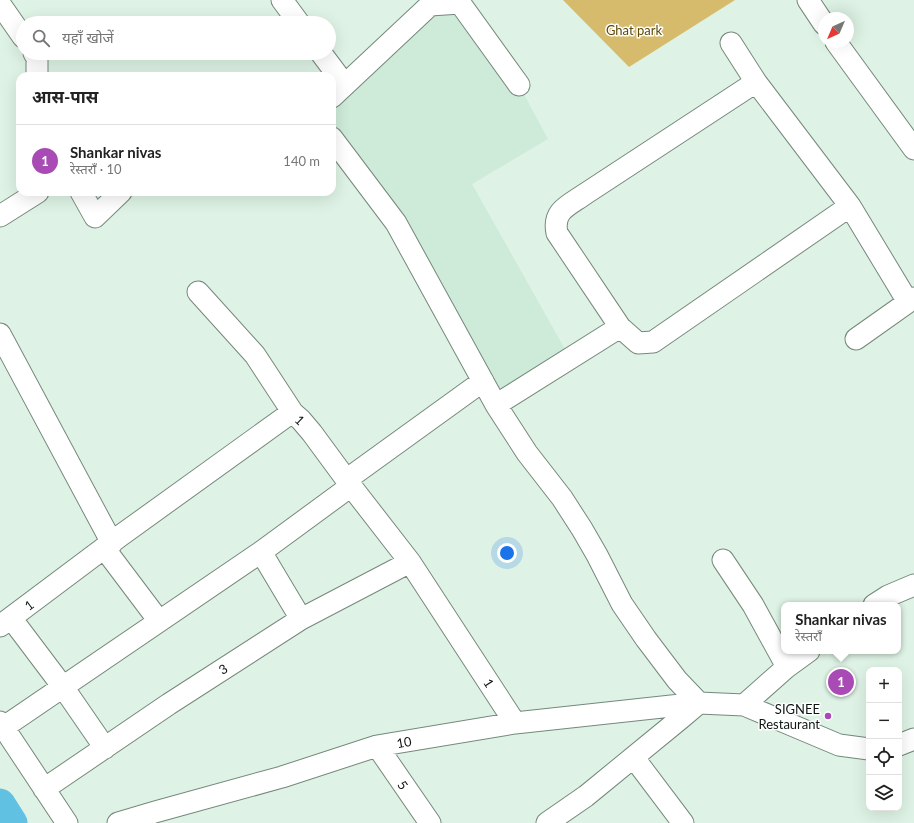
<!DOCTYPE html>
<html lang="hi">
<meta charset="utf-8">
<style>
:root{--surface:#fff;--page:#f6f6f6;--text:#222;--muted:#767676;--line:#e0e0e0;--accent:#a94bb4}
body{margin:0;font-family:Lato,"Noto Sans Devanagari",sans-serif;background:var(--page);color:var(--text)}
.controls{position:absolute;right:12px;bottom:12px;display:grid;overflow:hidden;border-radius:8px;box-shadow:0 4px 16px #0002}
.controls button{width:36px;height:36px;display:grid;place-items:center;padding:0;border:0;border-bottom:1px solid var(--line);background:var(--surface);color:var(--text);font:20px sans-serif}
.compass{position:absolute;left:818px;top:12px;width:36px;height:36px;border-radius:50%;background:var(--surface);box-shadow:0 4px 16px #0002;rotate:224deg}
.you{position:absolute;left:507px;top:553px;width:14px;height:14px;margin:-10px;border:3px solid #fff;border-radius:50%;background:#1a73e8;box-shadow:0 0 0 6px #1a73e833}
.badge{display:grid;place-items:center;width:26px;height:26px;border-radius:50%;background:var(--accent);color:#fff;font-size:13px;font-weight:700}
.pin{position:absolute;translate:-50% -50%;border:2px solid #fff;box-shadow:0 1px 4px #0006}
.popup{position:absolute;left:781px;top:602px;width:120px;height:52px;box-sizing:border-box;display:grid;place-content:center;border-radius:8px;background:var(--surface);filter:drop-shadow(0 1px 3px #0005);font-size:13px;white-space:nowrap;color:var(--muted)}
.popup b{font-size:15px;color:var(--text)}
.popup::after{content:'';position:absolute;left:50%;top:100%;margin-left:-8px;border:8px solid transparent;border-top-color:var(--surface)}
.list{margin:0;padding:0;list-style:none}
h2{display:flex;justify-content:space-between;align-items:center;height:52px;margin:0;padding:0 16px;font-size:17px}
h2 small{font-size:13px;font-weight:400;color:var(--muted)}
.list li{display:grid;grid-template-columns:26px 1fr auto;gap:12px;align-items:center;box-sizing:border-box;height:72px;padding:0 16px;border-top:1px solid var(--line)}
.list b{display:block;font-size:15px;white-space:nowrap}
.list p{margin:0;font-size:13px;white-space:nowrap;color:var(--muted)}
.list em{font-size:13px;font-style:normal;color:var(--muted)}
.icon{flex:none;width:22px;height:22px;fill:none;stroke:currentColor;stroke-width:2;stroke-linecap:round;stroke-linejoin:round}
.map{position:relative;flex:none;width:914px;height:823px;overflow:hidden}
.search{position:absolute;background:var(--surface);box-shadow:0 4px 16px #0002;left:16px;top:16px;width:320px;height:44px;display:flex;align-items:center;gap:10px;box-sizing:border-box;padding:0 14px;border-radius:22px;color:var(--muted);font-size:15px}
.panel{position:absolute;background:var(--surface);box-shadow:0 4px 16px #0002;left:16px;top:72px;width:320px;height:124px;border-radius:12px}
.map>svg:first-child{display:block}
.built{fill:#ceead8}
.green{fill:#d6bb6d}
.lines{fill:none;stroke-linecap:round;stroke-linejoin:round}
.river{stroke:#60c1e3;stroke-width:31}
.street-casing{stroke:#75887c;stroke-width:23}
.street{stroke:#fff;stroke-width:21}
.poi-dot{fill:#a94bb4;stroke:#fff;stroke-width:1.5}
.labels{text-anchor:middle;stroke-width:3;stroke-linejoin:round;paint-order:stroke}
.park-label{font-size:13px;fill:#5c4909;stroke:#fff}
.street-label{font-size:13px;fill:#0e1611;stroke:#fff}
.poi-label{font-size:13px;fill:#0e1611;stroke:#fff;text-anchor:end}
</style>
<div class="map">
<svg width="914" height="823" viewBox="0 0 914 823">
<rect width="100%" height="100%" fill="#def3e5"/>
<path class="built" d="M460,3l59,82 29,54 -76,45 98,174 -74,47 -164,-267v-41l98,-92z"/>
<path class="green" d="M563,0h172l-106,67z"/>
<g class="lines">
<path class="river" d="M0,804l12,19"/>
<defs>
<path id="street" d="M282,0l17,23
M808,0l16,24
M0,4l23,33
M836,42l78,107
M731,43l25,39 94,124 58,96
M34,53l3,5v18
M321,53l24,32
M756,82l-171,112c-15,11 -33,16 -28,39l63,94 18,16 15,-1 197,-136
M332,97l98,-92 30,-2 59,82
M332,138l64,85 100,182 31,48 35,45 20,31 15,26 25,49 24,35 31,41 22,23
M81,192l14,25 26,-25
M0,216l38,-24
M198,292l57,63 38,58
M0,334l112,209
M856,339l58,-41
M496,405l124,-78
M346,480l137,-99
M104,548l55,73
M261,552l40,67
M723,560l30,45 34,62
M874,605l14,-9 26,-11
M11,618l52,69 42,61
M0,626l120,-90 168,-121 5,-2 8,7 11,13 39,53 59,76 105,161
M744,705l43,-38 22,-16
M0,722l67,101
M4,727l257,-175 90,-66
M899,745l15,-6
M377,746l53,77
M634,758l49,65
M44,789l125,-85 132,-85 109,-57
M118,823l37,-11 127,-35 95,-31 138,-23 184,-20
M547,823l39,-27 94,-77 19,-16 45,2 95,40 30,4"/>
</defs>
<use href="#street" class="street-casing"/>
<use href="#street" class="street"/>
</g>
<circle class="poi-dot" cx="828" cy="716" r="4"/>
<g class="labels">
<g class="park-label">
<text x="634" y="35">Ghat park</text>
</g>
<g class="street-label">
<text transform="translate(300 420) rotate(43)" y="5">1</text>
<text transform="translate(29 605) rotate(-37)" y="5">1</text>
<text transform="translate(223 669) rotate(-33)" y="5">3</text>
<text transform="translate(489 683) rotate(57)" y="5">1</text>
<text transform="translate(404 742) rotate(-10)" y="5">10</text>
<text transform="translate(403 785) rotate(55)" y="5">5</text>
</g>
<g class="poi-label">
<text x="820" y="714">SIGNEE<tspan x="820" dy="15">Restaurant</tspan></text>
</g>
</g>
</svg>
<div class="controls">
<button>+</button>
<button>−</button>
<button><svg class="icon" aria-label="locate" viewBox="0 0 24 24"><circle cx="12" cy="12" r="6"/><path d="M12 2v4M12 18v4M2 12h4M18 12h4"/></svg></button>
<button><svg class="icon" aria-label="layers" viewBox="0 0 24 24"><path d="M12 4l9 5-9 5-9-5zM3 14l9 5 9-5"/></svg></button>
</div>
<svg class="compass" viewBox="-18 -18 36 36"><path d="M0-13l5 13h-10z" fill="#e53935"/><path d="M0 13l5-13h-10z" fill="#767676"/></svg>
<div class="you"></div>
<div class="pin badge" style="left:841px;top:682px">1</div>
<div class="popup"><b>Shankar nivas</b>रेस्तराँ</div>
<div class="search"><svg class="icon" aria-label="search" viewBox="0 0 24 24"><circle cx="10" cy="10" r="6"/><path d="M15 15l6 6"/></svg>यहाँ खोजें</div>
<section class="panel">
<h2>आस-पास<small></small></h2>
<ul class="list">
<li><span class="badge">1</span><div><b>Shankar nivas</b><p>रेस्तराँ · 10</p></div><em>140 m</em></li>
</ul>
</section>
</div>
